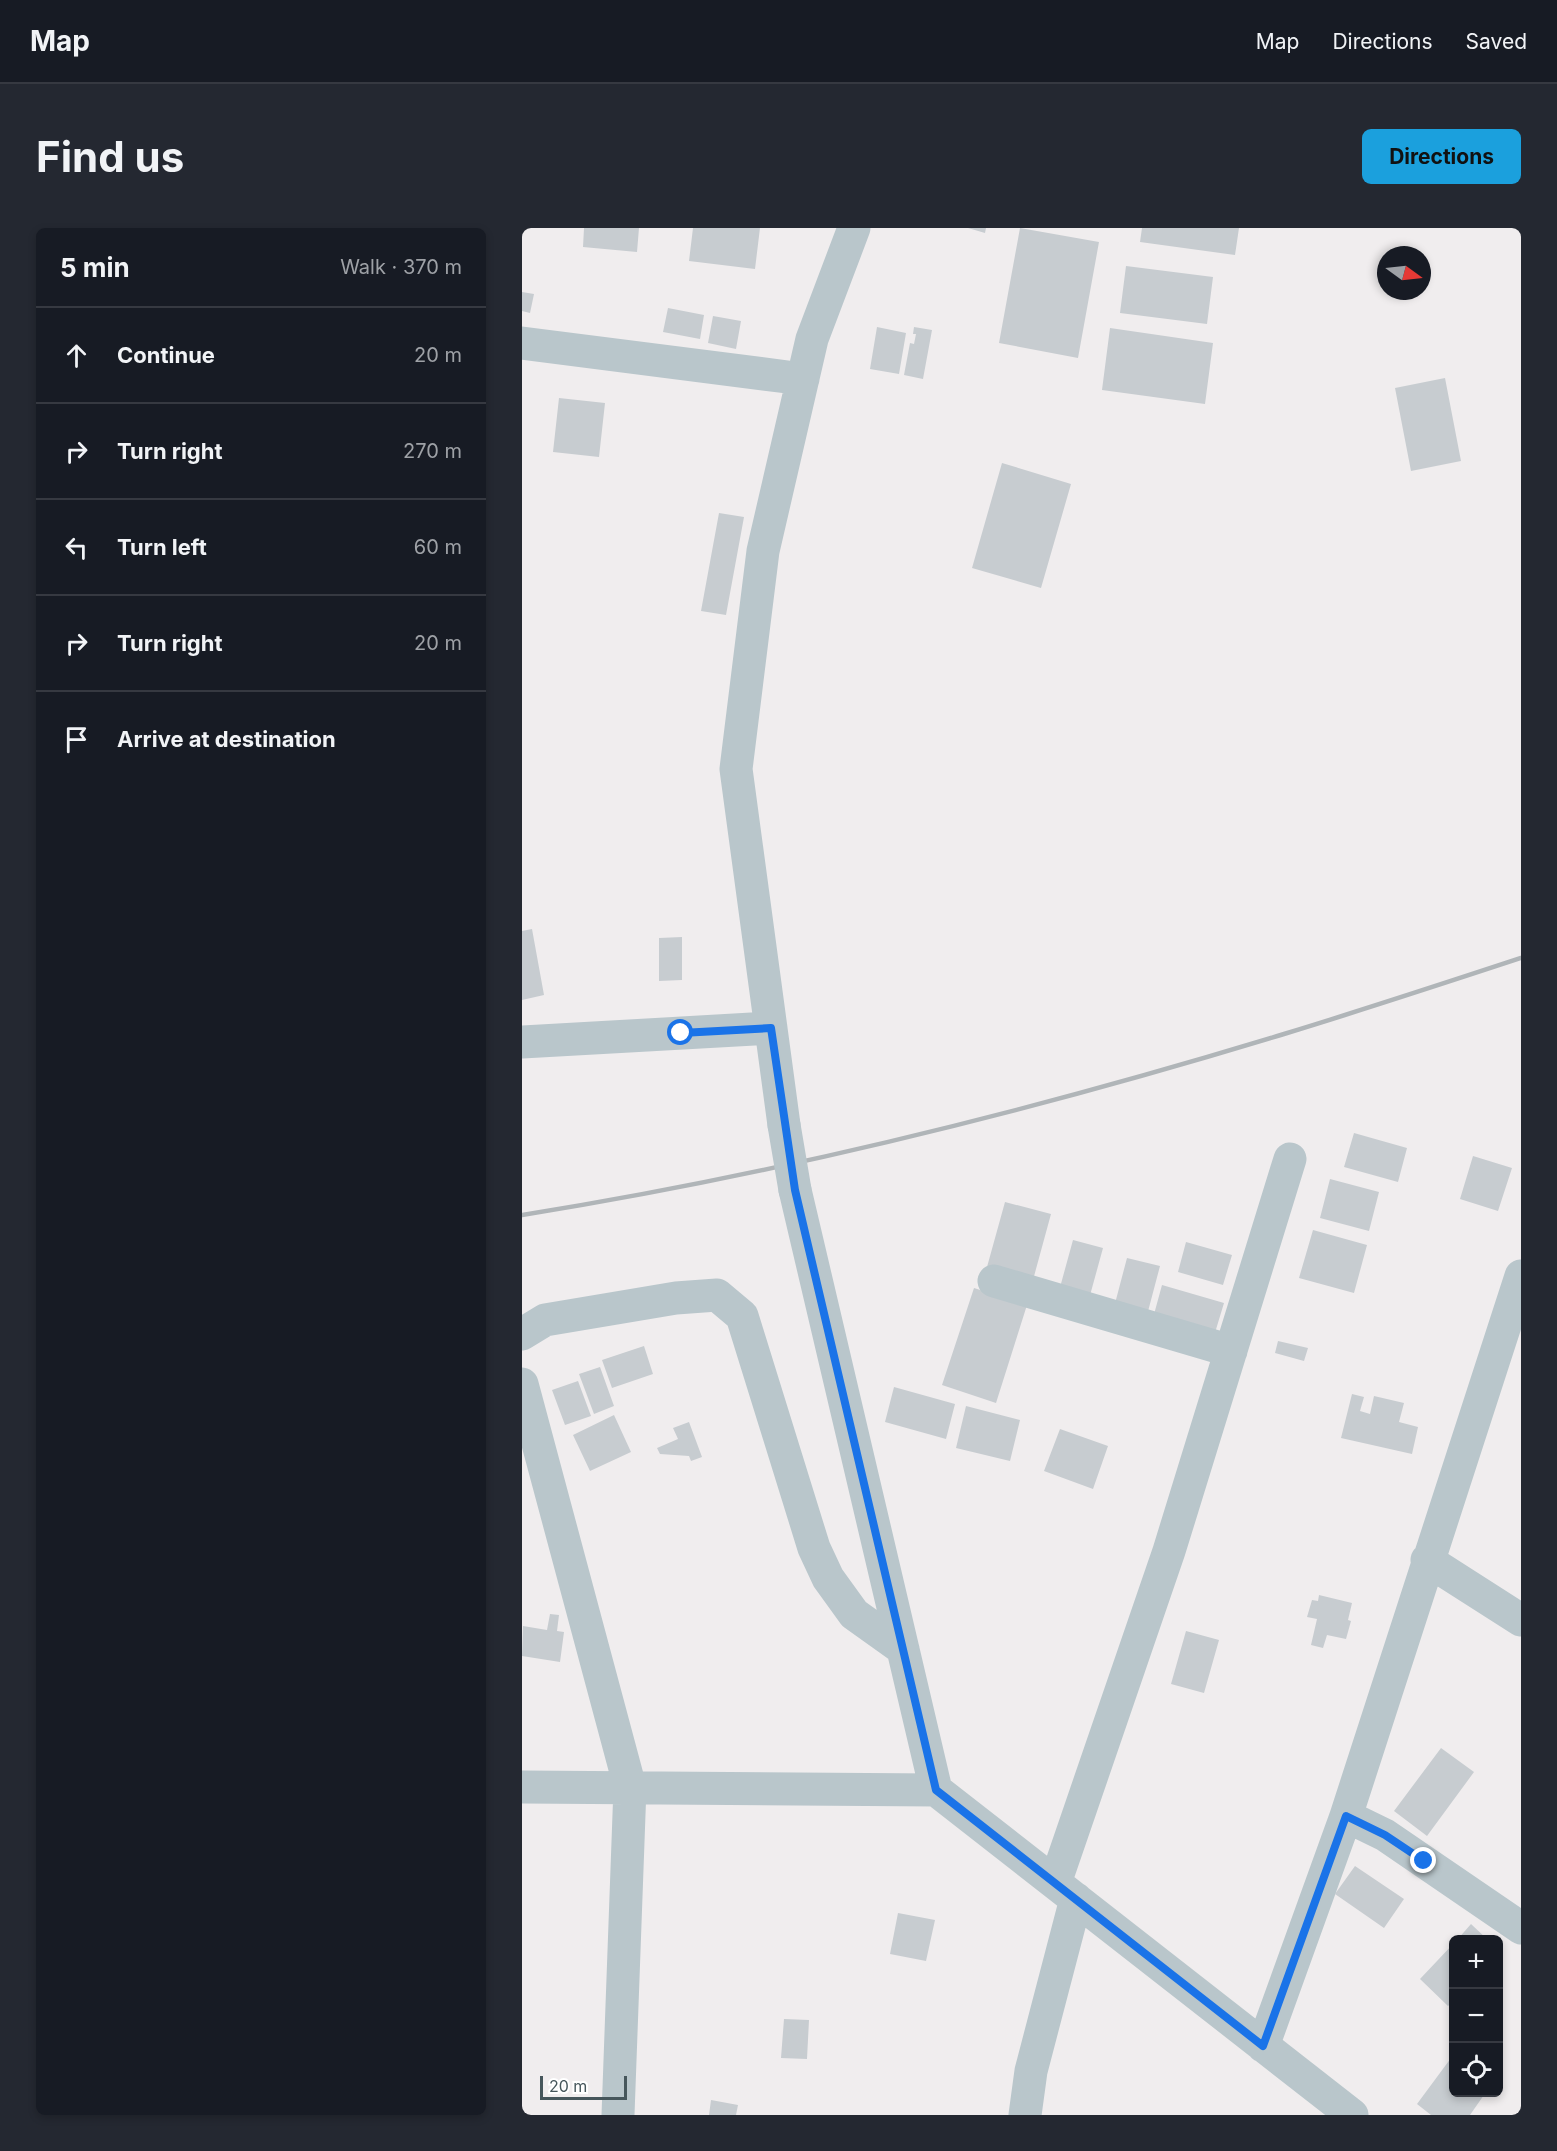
<!DOCTYPE html>
<meta charset="utf-8">
<style>
:root{--surface:#171b24;--page:#242831;--text:#f1f3f6;--muted:#9ea1a6;--line:#363941;--accent:#1ba0dd}
body{margin:0;font-family:Inter,sans-serif;background:var(--page);color:var(--text)}
.controls{position:absolute;right:18px;bottom:18px;display:grid;overflow:hidden;border-radius:9px;box-shadow:0 3px 9px #0003}
.controls button{width:54px;height:54px;display:grid;place-items:center;padding:0;border:0;border-bottom:2px solid var(--line);background:var(--surface);color:var(--text);font:30px sans-serif}
.compass{position:absolute;left:855px;top:18px;width:54px;height:54px;border-radius:50%;background:var(--surface);box-shadow:0 3px 9px #0003;rotate:105deg}
.scale{position:absolute;left:18px;bottom:15px;width:87px;box-sizing:border-box;padding-left:6px;border:3px solid #46565b;border-top:0;font-size:16px;line-height:21px;white-space:nowrap;color:#46565b;-webkit-text-stroke:4px #fff;paint-order:stroke}
.stop{position:absolute;width:18px;height:18px;margin:-14px;border:4px solid #1a73e8;border-radius:50%;background:#fff}
.stop.end{background:#1a73e8;border-color:#fff;box-shadow:0 2px 6px #0008}
.list{margin:0;padding:0;list-style:none}
h2{display:flex;justify-content:space-between;align-items:center;height:78px;margin:0;padding:0 24px;font-size:26px}
h2 small{font-size:20px;font-weight:400;color:var(--muted)}
.list li{display:grid;grid-template-columns:39px 1fr auto;gap:18px;align-items:center;box-sizing:border-box;height:96px;padding:0 24px;border-top:2px solid var(--line)}
.list b{display:block;font-size:22px;white-space:nowrap}
.list em{font-size:20px;font-style:normal;color:var(--muted)}
.icon{flex:none;width:33px;height:33px;fill:none;stroke:currentColor;stroke-width:2;stroke-linecap:round;stroke-linejoin:round}
.map{position:relative;flex:none;width:999px;height:1887px;overflow:hidden;border-radius:9px}
header{display:flex;align-items:center;gap:36px;box-sizing:border-box;height:84px;padding:0 30px;background:var(--surface);border-bottom:2px solid var(--line)}
header strong{font-size:28px}
nav{display:flex;gap:33px;margin-inline-start:auto;font-size:21px}
.intro{display:flex;align-items:center;justify-content:space-between;box-sizing:border-box;height:144px;padding:0 36px}
h1{margin:0;font-size:42px}
.button{padding:15px 27px;border-radius:9px;background:var(--accent);color:#111;font-size:21px;font-weight:700}
main{display:flex;gap:36px;padding:0 36px}
aside{flex:1;background:var(--surface);border-radius:9px;box-shadow:0 3px 9px #0003}
.map>svg:first-child{display:block}
.building{fill:#c7ccd0}
.lines{fill:none;stroke-linecap:round;stroke-linejoin:round}
.minor{stroke:#b9c6cb;stroke-width:33}
.rail{stroke:#b0b5b8;stroke-width:4.5}
.minor-bridge{stroke:#b9c6cb;stroke-width:33}
.route{stroke:#1a73e8;stroke-width:8}
</style>
<header>
<strong>Map</strong>
<nav><a>Map</a><a>Directions</a><a>Saved</a></nav>
</header>
<div class="intro"><h1>Find us</h1><a class="button">Directions</a></div>
<main>
<aside>
<h2>5 min<small>Walk · 370 m</small></h2>
<ul class="list">
<li><svg class="icon" aria-label="ahead" viewBox="0 0 24 24"><path d="M12 20V5M6 11l6-6 6 6"/></svg><div><b>Continue</b></div><em>20 m</em></li>
<li><svg class="icon" aria-label="right" viewBox="0 0 24 24"><path d="M7 20v-9h11M14 6l5 5-5 5"/></svg><div><b>Turn right</b></div><em>270 m</em></li>
<li><svg class="icon" aria-label="left" viewBox="0 0 24 24"><path d="M17 20v-9H6M10 6l-5 5 5 5"/></svg><div><b>Turn left</b></div><em>60 m</em></li>
<li><svg class="icon" aria-label="right" viewBox="0 0 24 24"><path d="M7 20v-9h11M14 6l5 5-5 5"/></svg><div><b>Turn right</b></div><em>20 m</em></li>
<li><svg class="icon" aria-label="arrive" viewBox="0 0 24 24"><path d="M6 21V4h12l-3 4 3 4H6"/></svg><div><b>Arrive at destination</b></div></li>
</ul>
</aside>
<div class="map">
<svg width="999" height="1887" viewBox="0 0 999 1887">
<rect width="100%" height="100%" fill="#f0edee"/>
<path class="building" d="M62,0h55l-2,24 -54,-5z
M171,0h67l-5,41 -66,-8z
M446,0h18l-1,5z
M498,0l79,14 -21,116 -79,-15z
M620,0h97l-4,27 -95,-13z
M604,38l87,11 -6,47 -87,-11z
M0,64l12,2 -4,19 -8,-2z
M146,80l36,7 -4,24 -37,-7z
M191,88l28,5 -5,28 -28,-6z
M355,99l29,6 -7,41 -29,-5z
M392,99l18,3 -9,49 -19,-4 6,-32 4,1 2,-10h-3z
M588,100l103,15 -8,61 -103,-14z
M923,150l16,83 -50,10 -16,-83z
M37,170l46,5 -6,54 -46,-5z
M480,235l69,21 -30,104 -69,-20z
M197,285l25,4 -18,98 -25,-4z
M10,701l12,66 -22,5v-69z
M160,709v43l-23,1v-43z
M832,905l53,15 -9,34 -54,-15z
M951,928l39,12 -14,43 -38,-12z
M808,951l49,13 -10,39 -49,-13z
M483,974l46,12 -18,66 -46,-13z
M791,1002l54,15 -13,48 -55,-15z
M551,1012l30,8 -14,51 -30,-8z
M664,1014l46,13 -9,30 -45,-13z
M605,1030l33,8 -14,53 -33,-8z
M640,1057l62,18 -10,33 -61,-18z
M452,1060l53,17 -31,98 -54,-18z
M756,1113l30,7 -4,13 -29,-8z
M122,1118l9,28 -41,14 -10,-28z
M78,1139l14,39 -20,8 -15,-40z
M56,1153l13,35 -26,9 -13,-35z
M372,1159l61,17 -9,35 -61,-17z
M830,1166l12,3 -4,14 10,3 4,-18 30,7 -5,19 19,5 -6,27 -71,-16z
M444,1178l54,14 -10,41 -54,-13z
M92,1187l17,37 -41,19 -17,-36z
M167,1194l13,35 -11,4 -2,-5 -29,-2 -3,-6 21,-9 -5,-11z
M538,1201l48,17 -15,43 -49,-18z
M797,1367l33,8 -4,17 3,1 -5,18 -19,-4 -4,13 -12,-3 6,-26 -10,-2 5,-17 6,1z
M28,1386l9,1 -2,16 7,1 -4,30 -38,-6 1,-30 24,4z
M664,1403l33,9 -15,53 -33,-9z
M919,1520l33,24 -47,64 -33,-25z
M833,1638l49,33 -20,29 -49,-34z
M376,1685l37,7 -9,41 -36,-7z
M949,1696l17,16h-31z
M932,1715v57l-6,6 -28,-27z
M262,1791l25,1 -2,39 -26,-1z
M929,1830l3,2v32h32l-16,23h-39l-14,-11z
M189,1872l27,5 -2,10h-27z"/>
<g class="lines">
<path class="minor" d="M0,115l281,36
M0,814l249,-14
M262,897l-48,-356 27,-218 49,-212 42,-111
M273,962l141,600 416,325
M472,1053l237,70
M0,1106l23,-14 131,-22 41,-3 25,21 72,232 14,30 26,36 49,35
M0,1156l108,403 -12,328
M905,1332l94,60
M0,1559l414,3
M824,1588l39,19 136,93
M533,1655l114,-332 121,-392
M741,1818l83,-230 175,-540
M503,1887l6,-44 45,-172"/>
<path class="rail" d="M0,987c257,-41 513,-105 762,-181 79,-24 158,-50 237,-76"/>
<path class="minor-bridge" d="M262,897l11,65"/>
</g>
<g class="lines">
<path class="route" d="M159,805l90,-5 24,162 141,600 327,256 83,-230 39,19 39,26"/>
</g>
</svg>
<div class="controls">
<button>+</button>
<button>−</button>
<button><svg class="icon" aria-label="locate" viewBox="0 0 24 24"><circle cx="12" cy="12" r="6"/><path d="M12 2v4M12 18v4M2 12h4M18 12h4"/></svg></button>
</div>
<svg class="compass" viewBox="-18 -18 36 36"><path d="M0-13l5 13h-10z" fill="#e53935"/><path d="M0 13l5-13h-10z" fill="#9ea1a6"/></svg>
<div class="scale">20 m</div>
<div class="stop" style="left:159px;top:805px"></div>
<div class="stop end" style="left:902px;top:1633px"></div>
</div>
</main>
